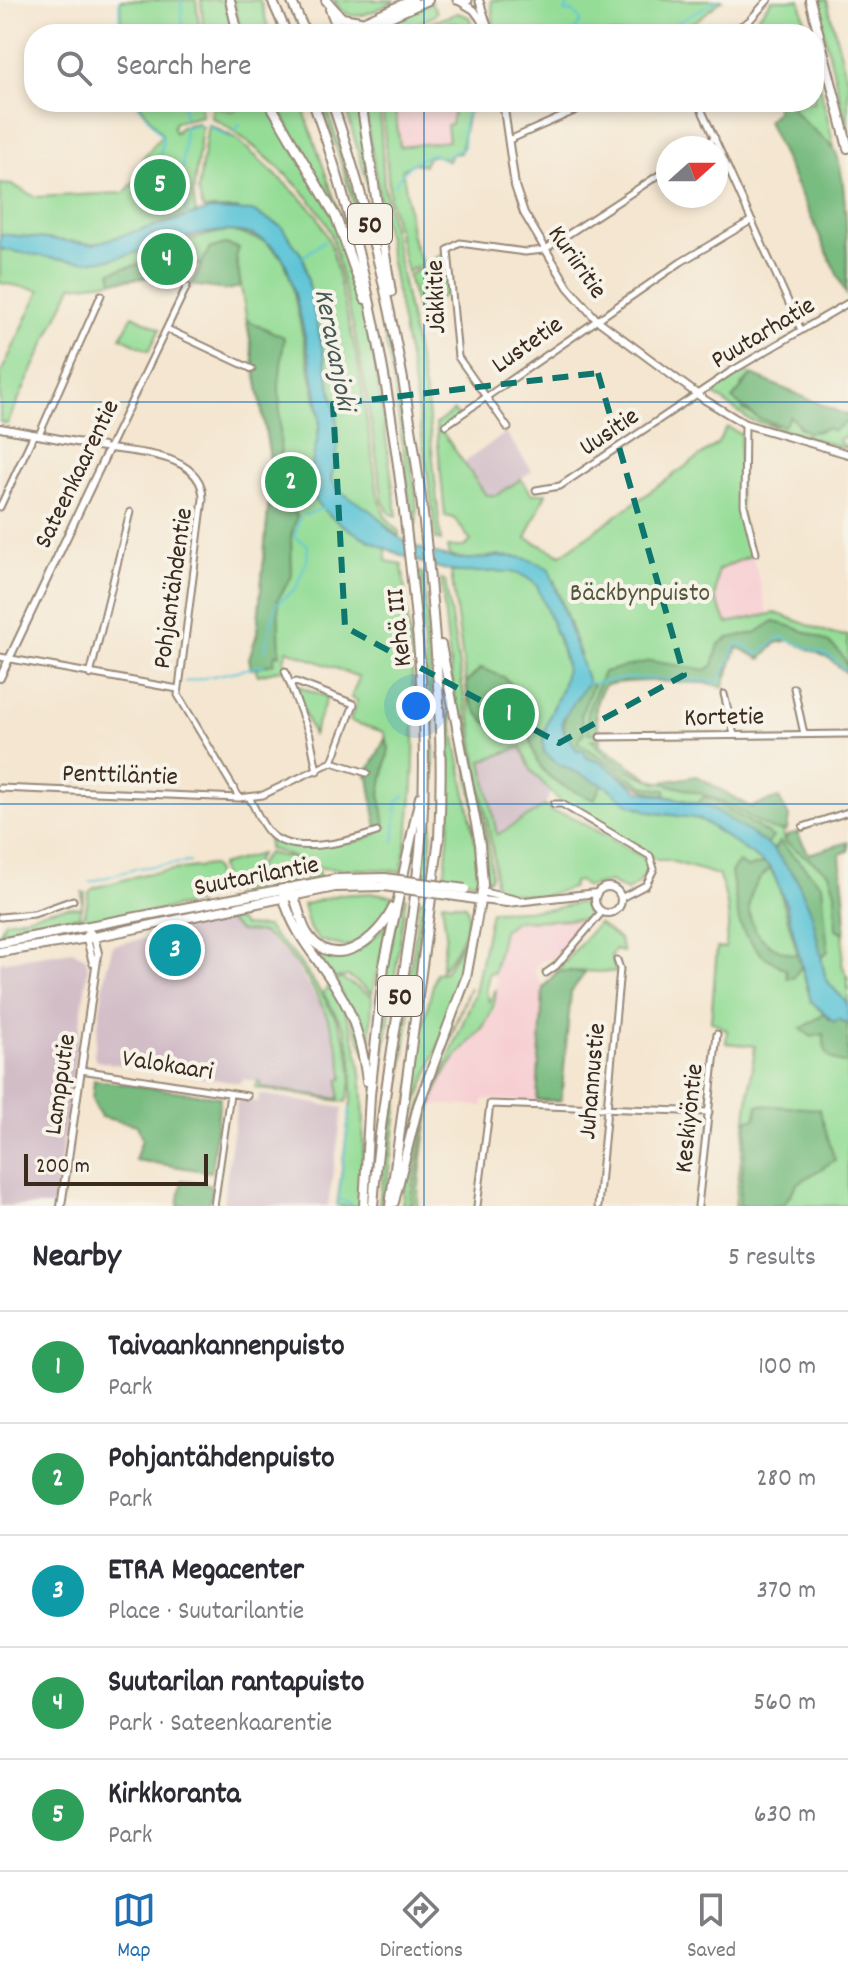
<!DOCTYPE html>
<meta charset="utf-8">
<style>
:root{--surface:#fff;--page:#f7f7f7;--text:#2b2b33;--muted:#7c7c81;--line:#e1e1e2;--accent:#1f6fb2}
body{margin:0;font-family:Dekko,sans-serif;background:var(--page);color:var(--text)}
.compass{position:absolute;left:656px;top:136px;width:72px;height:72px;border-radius:50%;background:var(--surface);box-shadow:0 4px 12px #0003;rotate:69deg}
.scale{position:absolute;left:24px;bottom:20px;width:184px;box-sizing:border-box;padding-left:8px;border:4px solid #3b2a1e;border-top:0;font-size:22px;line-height:28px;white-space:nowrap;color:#3b2a1e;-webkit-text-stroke:6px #f7f3e8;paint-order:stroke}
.you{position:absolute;left:416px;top:706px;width:28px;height:28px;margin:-20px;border:6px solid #fff;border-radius:50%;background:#1a73e8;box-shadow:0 0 0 12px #1a73e833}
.badge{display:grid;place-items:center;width:52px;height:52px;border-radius:50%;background:var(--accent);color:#fff;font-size:26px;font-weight:700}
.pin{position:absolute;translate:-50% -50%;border:4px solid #fff;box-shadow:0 2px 8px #0006}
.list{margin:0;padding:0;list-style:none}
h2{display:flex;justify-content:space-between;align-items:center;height:104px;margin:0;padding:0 32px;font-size:34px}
h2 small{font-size:26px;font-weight:400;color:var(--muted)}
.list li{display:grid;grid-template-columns:52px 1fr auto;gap:24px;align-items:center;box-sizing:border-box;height:112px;padding:0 32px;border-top:2px solid var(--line)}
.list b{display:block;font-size:30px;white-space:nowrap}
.list p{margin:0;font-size:26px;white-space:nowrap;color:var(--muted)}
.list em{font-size:26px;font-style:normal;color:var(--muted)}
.icon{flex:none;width:44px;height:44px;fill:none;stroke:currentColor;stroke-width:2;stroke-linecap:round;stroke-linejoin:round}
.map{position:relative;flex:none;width:848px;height:1206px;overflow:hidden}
.search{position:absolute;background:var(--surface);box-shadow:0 4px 12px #0003;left:24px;right:24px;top:24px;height:88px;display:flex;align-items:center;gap:20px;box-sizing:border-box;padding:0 28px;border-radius:32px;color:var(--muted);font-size:30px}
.sheet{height:664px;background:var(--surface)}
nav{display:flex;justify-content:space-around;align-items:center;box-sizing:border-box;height:112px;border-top:2px solid var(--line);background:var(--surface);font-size:22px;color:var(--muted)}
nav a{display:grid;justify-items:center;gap:4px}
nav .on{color:var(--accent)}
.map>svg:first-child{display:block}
.built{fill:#f7cfd3}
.industrial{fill:#d2bdc7}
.green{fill:#95dd97;stroke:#68845a;stroke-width:2}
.forest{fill:#78bc80;stroke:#5a734f;stroke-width:2}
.water{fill:#5bc4d7;stroke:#4b777a;stroke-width:2}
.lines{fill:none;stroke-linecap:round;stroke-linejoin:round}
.stream{stroke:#5bc4d7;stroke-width:2}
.minor-casing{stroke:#988877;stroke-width:9}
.tertiary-casing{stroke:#988877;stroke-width:10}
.secondary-casing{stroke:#988877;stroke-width:11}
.primary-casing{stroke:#988877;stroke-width:12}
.trunk-casing{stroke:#988877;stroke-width:12}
.minor{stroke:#fff;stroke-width:5}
.tertiary{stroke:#fff;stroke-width:6}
.secondary{stroke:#fff;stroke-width:7}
.primary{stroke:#fff;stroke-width:8}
.trunk{stroke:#fff;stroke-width:8}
.primary-bridge-casing{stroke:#988877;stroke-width:12;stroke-linecap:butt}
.primary-bridge{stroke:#fff;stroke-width:8}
.marked{fill:none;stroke:#0f766e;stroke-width:6;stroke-dasharray:16 10;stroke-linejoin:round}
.grid{fill:none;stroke:#1f6fb2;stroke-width:2;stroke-opacity:0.55}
.labels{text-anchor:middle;stroke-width:8;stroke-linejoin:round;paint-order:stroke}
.shield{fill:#f7f3e8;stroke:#73665b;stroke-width:2}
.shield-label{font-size:24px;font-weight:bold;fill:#3b2a1e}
.street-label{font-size:26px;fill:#3b2a1e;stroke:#f7f3e8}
.park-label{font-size:26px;fill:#52573c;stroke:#f7f3e8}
.water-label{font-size:28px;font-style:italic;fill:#455856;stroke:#f7f3e8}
</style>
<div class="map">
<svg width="848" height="1206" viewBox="0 0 848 1206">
<rect width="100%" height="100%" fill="#f7f3e8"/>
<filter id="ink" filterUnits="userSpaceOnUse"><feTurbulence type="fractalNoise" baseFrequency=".0125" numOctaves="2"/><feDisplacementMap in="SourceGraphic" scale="16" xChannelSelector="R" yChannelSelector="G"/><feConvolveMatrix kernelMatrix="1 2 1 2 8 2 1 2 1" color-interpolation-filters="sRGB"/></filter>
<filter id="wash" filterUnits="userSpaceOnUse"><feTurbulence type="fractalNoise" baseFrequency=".006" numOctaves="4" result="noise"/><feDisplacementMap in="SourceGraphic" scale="32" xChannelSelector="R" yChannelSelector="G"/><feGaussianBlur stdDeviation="1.8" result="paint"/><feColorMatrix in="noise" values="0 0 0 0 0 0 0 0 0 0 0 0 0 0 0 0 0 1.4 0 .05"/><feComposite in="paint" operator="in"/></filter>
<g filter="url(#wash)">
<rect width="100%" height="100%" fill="#f4e6d0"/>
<path class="built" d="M389,102h74l-9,6 4,35 -63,7z
M752,554l16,60 -41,9 -12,-25 3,-28z
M586,917l2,2 -36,40 -10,2 -8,10 9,15 -6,116 -49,-3 -5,1v6l-51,-1 19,-42 44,-51 2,-34h-4l10,-48 12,-9z"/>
<path class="industrial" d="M506,433l26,38 -35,24h-11l-23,-32z
M522,746l9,24 19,23 -5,13 -48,29 -15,-74z
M228,921l22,12 12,-1 29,27 30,46 14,26 8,27v22l-4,19 -79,-12 1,-5 -18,-3 -4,4 -143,-22 -2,-6 11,-81 8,-29z
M73,951l12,6 3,10 -34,239h-54v-244z
M259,1094l84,14 -15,98h-105l14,-103 2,-4 19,3z"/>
<path class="green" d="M120,0h76l4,34h-79z
M201,0h25l9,34h-31z
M233,0h27l10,34h-28z
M333,0h60l1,1c-23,11 -43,27 -61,-1z
M491,0h231l-26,21 -31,13h-170z
M772,0h28l8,34h-52l-4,-10z
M816,0h11l21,83v49z
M431,2l6,10 -5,5 -42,17h-24z
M458,13l11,4 7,17h-10l-3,-7 -12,-5 -29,12 -11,-5z
M814,61l20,85 -25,-17 -21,-27h26z
M138,102h62l2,14 -27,6 -2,6 2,5 6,-7 17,-3 4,4 -9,67 3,20 -103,30 -93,-10v-50l13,1 22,12 89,-4 10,-11 9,-24 19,-23z
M256,102h10c19,38 46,72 65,110 41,86 52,210 66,304l-7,-2 -7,-12c-11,-73 -21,-145 -40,-218 -6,-23 -8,-49 -22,-70 -21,-31 -77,-79 -110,-97l2,-12 18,6z
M275,102h26l36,105 -4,-2z
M320,102h5c37,112 67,226 83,344 3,24 11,54 8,78l-4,-3c-15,-142 -42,-285 -92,-419z
M344,102h14l14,98z
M364,102h15l5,84 44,223 13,132 -5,-2c-16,-147 -51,-290 -72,-437z
M382,102h12l6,45 49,-6 -2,-16 4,-1 4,-22h34l-21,10 -8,41 -9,1 -3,7 -13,-6 -7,2 -4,8 -10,-2 -12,7c9,30 3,68 21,93l-16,9 -17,-71z
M208,124l29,15 68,63 12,13 14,30 27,118 20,132 7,21 14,16v5l-26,-24 -33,-20 -9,-15 7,-30 -2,-34 -33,-157 -66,-48h-34l-5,-18z
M229,230l37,12 18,18 8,24 28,135 -9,69 5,14 70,47v12l16,3c12,103 21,206 -1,308 -27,-6 -52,-1 -78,-4 -19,-3 -36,-16 -55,-19l1,-13 25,11 63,-6 21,-8 -1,-4 8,-3 -5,-33 9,-45 -5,-16 -34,-11 7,-20 -6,-3 8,-21 -72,-27 -3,10 3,8 -29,7 -4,-10 18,-195 -36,-213 -42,9 -10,18 -33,-7 -79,9 -65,138 -7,-2v-47l40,-85 -40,-7v-34l83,12 23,-1z
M442,254l4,1 1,38 -29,20 -10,-37z
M133,315l27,14 -11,22 -28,-14z
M742,370l10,5 -11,10 2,25 32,16 14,-10 6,2 4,10 17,4 32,-11v14l-10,5 10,9 -98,-29 -41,-29z
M454,411l5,6 -18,13 45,65h11l24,-16 11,15 14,-1 -20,45 35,17 156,-111 10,-17 14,7c-3,31 -6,94 13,120l-36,16 -3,28 12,25 49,-10 56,21 16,2v38l-19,-16 -40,-18 -13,3 -15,16 -22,-12c-10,11 -8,29 -16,37l-94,-4 -24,4c-16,24 -6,36 -5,61l56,38 41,-7 53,31 29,-9 5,41 13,-6 12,21 26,-8 9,83 -2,35 6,15v25l-22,-23 -14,-67 -16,-36 -25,-31 -63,-41 -58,-14 -72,-46 -1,-48 10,-18 -6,-7 -1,-19 -26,-74 -55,-25 -28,5 -22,-4 -2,-9h17l7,-6 -17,-23 -9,-2 -9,-92z
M511,571c11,2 20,5 26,15 5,9 30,75 29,83 -3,32 -26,48 -22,83 18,16 38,22 59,33 16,8 26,19 43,25 17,7 37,3 55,10 25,9 64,37 76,61l34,120 18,18 19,6v181h-113l20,-160 -29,-3 1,-13 -16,-9 6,-73h8c6,-27 4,-47 -7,-73l-51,-15h-10l-99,-60 -27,-30 -10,-23 -39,14 15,74 48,-29 7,6 16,3 78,44 3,10 -11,15 -11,7 -17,-9 -24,5 -7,-6 -6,1 -1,6 -32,9 -45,-7 -1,-32 -17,-93 -26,-193z
M418,572l5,1 1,13c10,98 14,192 4,291l-5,-1 8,-147z
M441,579l4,1 45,276 1,21 -4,4 -36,-208z
M298,686l29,11 -14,38 -17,-45z
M449,707l28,143 2,31 -35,-2 6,-59z
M267,853l28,6 23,12 2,6 -58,11 -6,-20z
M260,854l-7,12 3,24 -31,3 -5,-28z
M211,865l4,4 4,23 -24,11 -124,25 -1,-5 15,-9 4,-22 5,-4 51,-14z
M82,892l3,1 -6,23 -79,17 5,-12c28,-3 50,-17 77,-13z
M375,893l18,3c-10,24 -22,42 -47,51l-27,-7 -10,-12 -6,-23 35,-10z
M401,896l5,1 -36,258 14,-174z
M420,899l5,1 -41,306h-5z
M442,902l24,3c9,16 -13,52 -25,65l5,-37z
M582,902l8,17 -75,2 -12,9 -9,43h-5l-3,17 3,12 7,-13c-2,44 -35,52 -53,88 -20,39 -21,86 -26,129h-5l17,-100 46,-113 16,-82 61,-2z
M231,916l13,10 23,1c8,13 21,20 30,32 28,38 69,93 49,143l-91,-14 2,-7 4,1v5l78,12v-19l4,-1c-1,-45 -38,-121 -79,-145 -6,-3 -18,-2 -25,-3l-11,-10 -15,3z
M389,922l-17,71 -24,-17 -14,2 -27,-34c4,0 15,4 23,6 29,8 40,-8 59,-28z
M598,923l21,16 4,13 -8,-2 -4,6 5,16 -49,-1 -24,17z
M473,924l-18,78 -50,132 14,-93 17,-68 9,-1z
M341,978l31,18 -2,61h-3l-31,-76z
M330,984c44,67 33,147 31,222h-24l15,-112v-38l-8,-28 -21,-35z
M470,987l-42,110 -19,109h-7l7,-50 13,-52z"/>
<path class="forest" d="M774,102h14c12,19 29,30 44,44 16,16 16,127 14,148l-79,-173 10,-10z
M225,244l14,4 -3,9 5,30 -15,3 -35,-5 18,-36z
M190,252l-13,15 -3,15 -23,-5 -38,4 -2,-10z
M247,320l37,17 -5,48 2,81 -9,4z
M752,375l96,41v5l-15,10 -6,-3 -20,5 -17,-17 -6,10 -25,-7 -27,-20z
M280,472l9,21v14l8,8 -6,22 1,39 -14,23 2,56 -5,-2 -1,10 -23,6 -2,-11 8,-24 14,-157z
M774,621c27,9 74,20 74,53l-19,-16 -40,-18 -13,3 -15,16 -24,-12 -9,19 -4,22c-18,-10 -93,-8 -119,-3 -13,18 -11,28 -5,49l-12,-1 -1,-21 16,-40 47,-11 56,9 7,-5 6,-21 10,-6 26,-5z
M481,668l23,9 19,19 -2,42 -9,3c-24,-15 -43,-29 -46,-58z
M587,684l6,1 -12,29 3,19 -6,9 66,44 22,4 -1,6c-28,-6 -36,-16 -60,-30 -5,-4 -11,-5 -17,-8 -36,-18 -27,-52 -1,-74z
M529,722l13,8 2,22 14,12 44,20 -8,16c-43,-19 -63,-26 -65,-78z
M385,739l4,9 -9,45 5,33 -8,3 -8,-52 -3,-1z
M591,739h9v6l56,38 41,-7 53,31 29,-9 10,19 -2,13c-15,5 -38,-14 -51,-21 -47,-29 -109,-19 -145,-70z
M703,797l10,2 60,38 -6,8 -70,-41z
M803,831l-6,3 12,20 39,-12v9l-8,3c1,23 8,58 4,79l-8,-4 -1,-37 -6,-19 -44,-31 2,-7z
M780,842l42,43 6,66 -7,7c-9,-46 -18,-72 -48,-108z
M739,862l8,6 17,-5 7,5c-40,32 -22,80 27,87l3,12 -8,11h-6l-1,-8 -25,-16 -16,-19 -6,-14 -8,-49z
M567,971l18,2 -14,19 -10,109 -24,-1 6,-111 14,-17z
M825,1013l4,6h10l9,6v38c-20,0 -25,-11 -24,-29l-12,3 -11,-8z
M94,1080l126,17 -9,75 -76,-12 7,-21 -5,-14 -36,-8 -9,-17z
M758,1105l61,4 16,51 -38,24 -14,22h-44l9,-87h7z
M182,1180l28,5 2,6 -4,15h-30z"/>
<path class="water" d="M209,210l43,1 29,15 22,31 33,157 2,34 -7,30c9,19 27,22 42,35 7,5 11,12 17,18 17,15 59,30 82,28 33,-2 45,-8 77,10l39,113 -26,38 1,10 14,20h6l4,8 15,5 37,28 69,15 63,41 25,31 16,36 14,66 22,24v21l-9,-6 -5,3 -23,-21 -25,-97 -15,-36 -71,-49 -50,-7 -23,-9 -21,-17 -48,-22 -14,-12c-4,-35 20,-52 22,-84 1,-12 -23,-67 -29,-82 -22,-25 -56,-9 -86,-15 -39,-9 -108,-37 -134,-68 -17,-20 3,-60 3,-83 0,-20 -27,-144 -36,-160 -40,-62 -129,-5 -182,0 -33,4 -69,-6 -102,-11v-15l93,10z"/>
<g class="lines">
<path class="stream" d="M119,0l1,34
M181,0l2,34
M570,0l-5,12h9l7,9 -9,13
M641,34l32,-9 45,-25
M136,102l26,34
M182,102l3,15
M208,126l22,12
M235,132l5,-8
M395,185c8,-16 21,-27 39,-31l6,4 23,-9c2,-20 -4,-37 17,-47
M144,203l12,-17 7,-49
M187,218l-5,-42 3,-49 16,-2
M303,257l21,-16
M305,515l18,-7
M264,652l13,-48 19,-16 11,-28 1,-15 -14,-8 6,-20
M185,682l79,-17
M586,684l44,-6 90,4 17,-38 11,2 9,9 24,-18 48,19 19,16
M394,842l3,-40 7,-6
M90,882l48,-14 52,-6
M340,1200l11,3
M338,1206l12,-97"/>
</g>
</g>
<g filter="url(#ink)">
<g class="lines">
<defs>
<path id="minor" d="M727,34l22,-13 19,-21
M698,102l103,228
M509,140l86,-38
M699,148l16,-10
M167,329l85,40
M745,424l-1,81 12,48
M446,425l235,-163 71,-42
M508,428l-50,-71 -10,-107 12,-7 65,9 19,-2 124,-81
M39,435l62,-140
M106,448c33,5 97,6 97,51l-25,196 61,102
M109,448l78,-162
M536,490l24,-4 170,-114 118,-69
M0,507l34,-73
M0,657l178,32
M285,671l25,65 7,35
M90,675l40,-163
M794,688l10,46
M724,694l10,41
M600,737l248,-3
M332,762l35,11
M0,788l239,10 24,-3 69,-33 22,-58 -58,-22 -6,2
M249,797c6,11 11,25 19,34 21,27 82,10 109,1
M554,804h8l88,52 4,13 -8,16 -25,13
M803,827l45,-15
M0,917l34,-3 39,-14
M546,973l10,-7 46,-54
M81,1070l166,26
M214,1206l16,-112
M477,1206l13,-102 219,8
M598,1206l22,-237 -3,-9
M698,1206l19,-172"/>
<path id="tertiary" d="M479,0l9,27
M459,1l15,9 15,21
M503,102l12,84 9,27 44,74 28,32 109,81 40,24 103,30
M0,428l103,19
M0,678l109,-230
M595 900a13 13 0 1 1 26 0a13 13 0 1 1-26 0Z
M482,892l35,8
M481,900l26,3 90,-10
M86,935l7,28
M61,1206l37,-253 -4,-16 -7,-9"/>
<path id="secondary" d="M457,0h11"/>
<path id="primary" d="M810,0l38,148
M463,897l18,3
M0,943l336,-64 49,-1
M0,952l94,-15 241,-50 49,-1"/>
<path id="trunk" d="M230,0l8,34
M272,0l15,34
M291,0l15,34
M326,0l16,18 18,3
M330,9l10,25
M335,34l78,-34
M351,34l77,-34
M269,102l67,115 29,82
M313,102c52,143 78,292 95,443 11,94 20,188 14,283 -10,127 -40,251 -49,378
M332,102c51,148 80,301 96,457 9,94 16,185 11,279l-49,368
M361,102l30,190
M367,1081c-4,-32 -11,-62 -28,-89 -21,-35 -44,-54 -56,-96l4,-8c12,12 11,30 20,45 27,42 71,6 86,-25
M394,1202l24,-96 48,-128 17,-93 -3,-41 -39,-199
M364,1206l6,-111 14,-130 36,-168"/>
</defs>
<use href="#minor" class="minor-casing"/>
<use href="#tertiary" class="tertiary-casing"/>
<use href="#secondary" class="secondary-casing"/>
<use href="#primary" class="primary-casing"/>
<use href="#trunk" class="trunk-casing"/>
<use href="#minor" class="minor"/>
<use href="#tertiary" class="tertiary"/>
<use href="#secondary" class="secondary"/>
<use href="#primary" class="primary"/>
<use href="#trunk" class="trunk"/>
<defs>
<path id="primary-bridge" d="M385,878l80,11
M384,886l79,11"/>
</defs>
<use href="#primary-bridge" class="primary-bridge-casing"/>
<use href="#primary-bridge" class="primary-bridge"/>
</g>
</g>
<path class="marked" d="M598,373l86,302 -125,68 -214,-116 -12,-223z"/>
<path class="grid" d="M424,0v34M424,102v1104M0,402h848M0,804h848"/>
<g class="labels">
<g class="shield">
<rect x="348" y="204" width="44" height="40" rx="6"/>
<rect x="378" y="976" width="44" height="40" rx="6"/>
</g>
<g class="shield-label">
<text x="370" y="232">50</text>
<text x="400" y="1004">50</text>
</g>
<g class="street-label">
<text transform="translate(579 261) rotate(55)" y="9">Kuriiritie</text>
<text transform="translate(434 297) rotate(-92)" y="9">Jäkkitie</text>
<text transform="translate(762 331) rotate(-31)" y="9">Puutarhatie</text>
<text transform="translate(526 343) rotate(-35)" y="9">Lustetie</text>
<text transform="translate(608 430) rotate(-34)" y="9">Uusitie</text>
<text transform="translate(75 473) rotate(-64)" y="9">Sateenkaarentie</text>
<text transform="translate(171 588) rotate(-82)" y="9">Pohjantähdentie</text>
<text transform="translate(397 628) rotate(-96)" y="9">Kehä III</text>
<text transform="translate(724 715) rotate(-1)" y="9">Kortetie</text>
<text transform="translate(120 773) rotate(2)" y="9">Penttiläntie</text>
<text transform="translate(256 874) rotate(-11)" y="9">Suutarilantie</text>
<text transform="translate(168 1063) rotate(9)" y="9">Valokaari</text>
<text transform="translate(590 1081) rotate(-85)" y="9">Juhannustie</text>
<text transform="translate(58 1084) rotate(-82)" y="9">Lampputie</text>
<text transform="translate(687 1118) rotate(-84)" y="9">Keskiyöntie</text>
</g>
<g class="park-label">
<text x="640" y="600">Bäckbynpuisto</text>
</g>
<g class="water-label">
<text transform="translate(337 349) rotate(79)" y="10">Keravanjoki</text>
</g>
</g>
</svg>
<svg class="compass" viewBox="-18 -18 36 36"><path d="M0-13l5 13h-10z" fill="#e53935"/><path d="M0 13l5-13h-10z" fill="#7c7c81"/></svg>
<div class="scale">200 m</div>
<div class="you"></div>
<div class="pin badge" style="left:509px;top:714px;background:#2e9e5b">1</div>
<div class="pin badge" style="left:291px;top:482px;background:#2e9e5b">2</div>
<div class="pin badge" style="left:175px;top:950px;background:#0f9aa8">3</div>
<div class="pin badge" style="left:167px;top:259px;background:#2e9e5b">4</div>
<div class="pin badge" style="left:160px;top:185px;background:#2e9e5b">5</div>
<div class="search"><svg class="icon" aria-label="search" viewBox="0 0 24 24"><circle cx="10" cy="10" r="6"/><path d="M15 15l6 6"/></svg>Search here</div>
</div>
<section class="sheet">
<h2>Nearby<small>5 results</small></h2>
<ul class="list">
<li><span class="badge" style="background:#2e9e5b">1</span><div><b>Taivaankannenpuisto</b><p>Park</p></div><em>100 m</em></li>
<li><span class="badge" style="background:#2e9e5b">2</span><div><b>Pohjantähdenpuisto</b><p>Park</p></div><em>280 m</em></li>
<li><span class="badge" style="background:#0f9aa8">3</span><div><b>ETRA Megacenter</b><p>Place · Suutarilantie</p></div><em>370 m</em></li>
<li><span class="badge" style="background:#2e9e5b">4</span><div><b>Suutarilan rantapuisto</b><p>Park · Sateenkaarentie</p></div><em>560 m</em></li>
<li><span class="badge" style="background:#2e9e5b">5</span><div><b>Kirkkoranta</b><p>Park</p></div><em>630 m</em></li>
</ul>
</section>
<nav>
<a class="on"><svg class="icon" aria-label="map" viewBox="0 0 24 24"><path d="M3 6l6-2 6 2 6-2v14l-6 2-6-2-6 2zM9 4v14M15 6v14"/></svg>Map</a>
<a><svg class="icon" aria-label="directions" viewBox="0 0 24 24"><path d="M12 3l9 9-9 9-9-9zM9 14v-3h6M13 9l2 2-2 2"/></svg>Directions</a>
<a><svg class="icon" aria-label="saved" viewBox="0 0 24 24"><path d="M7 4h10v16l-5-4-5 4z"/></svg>Saved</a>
</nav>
